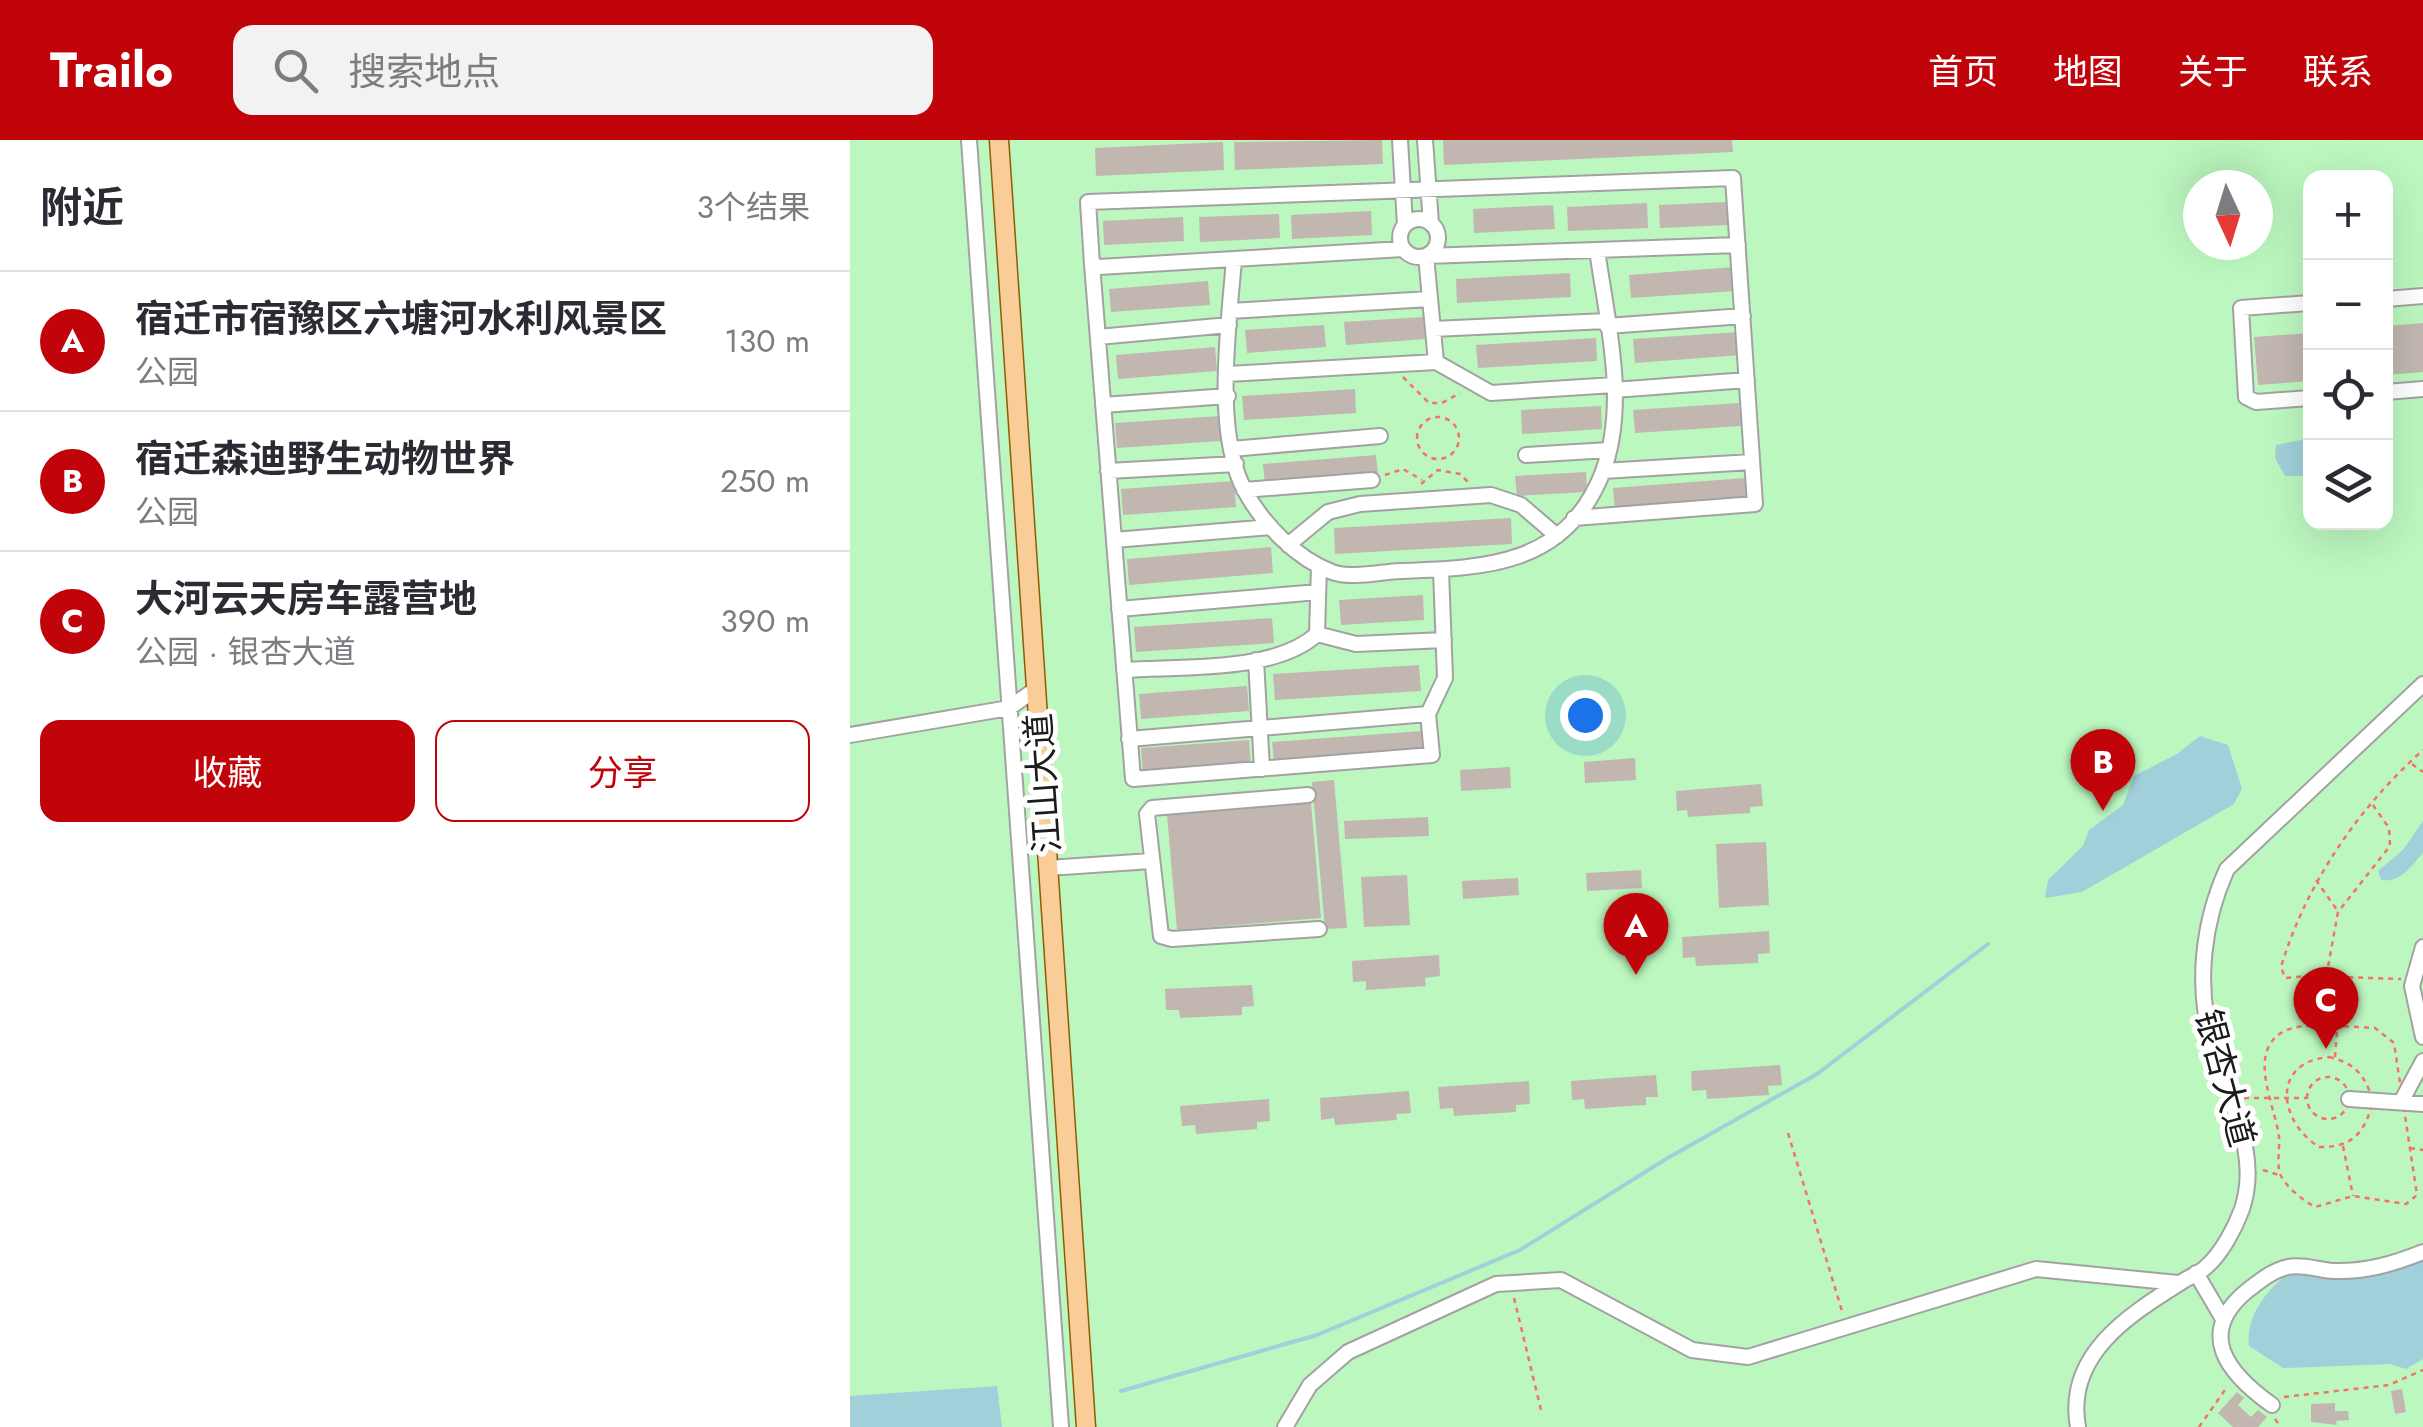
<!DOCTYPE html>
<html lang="zh">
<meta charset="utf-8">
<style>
:root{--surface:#fff;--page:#f2f2f3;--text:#2b2b33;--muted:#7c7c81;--line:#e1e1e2;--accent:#c1040a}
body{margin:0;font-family:Jost,"Noto Sans SC",sans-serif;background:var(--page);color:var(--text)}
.controls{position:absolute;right:30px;top:30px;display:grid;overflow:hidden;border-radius:20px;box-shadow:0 10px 40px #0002}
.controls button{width:90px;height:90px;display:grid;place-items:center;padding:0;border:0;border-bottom:2px solid var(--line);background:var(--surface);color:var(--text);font:50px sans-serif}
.compass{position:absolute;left:1333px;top:30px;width:90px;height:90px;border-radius:50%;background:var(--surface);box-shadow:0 10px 40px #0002;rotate:176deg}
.you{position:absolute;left:735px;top:575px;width:35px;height:35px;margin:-25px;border:8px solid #fff;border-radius:50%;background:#1a73e8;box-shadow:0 0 0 15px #1a73e833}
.badge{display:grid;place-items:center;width:65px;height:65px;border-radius:50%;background:var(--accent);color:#fff;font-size:32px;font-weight:700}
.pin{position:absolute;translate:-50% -82px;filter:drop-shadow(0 2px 5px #0008)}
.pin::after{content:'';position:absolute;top:52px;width:35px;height:30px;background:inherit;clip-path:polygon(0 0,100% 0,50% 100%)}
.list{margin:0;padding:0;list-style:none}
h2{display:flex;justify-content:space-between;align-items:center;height:130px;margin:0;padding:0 40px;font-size:42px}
h2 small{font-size:32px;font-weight:400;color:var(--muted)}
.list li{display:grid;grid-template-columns:65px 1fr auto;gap:30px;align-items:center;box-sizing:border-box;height:140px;padding:0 40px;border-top:2px solid var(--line)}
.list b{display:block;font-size:38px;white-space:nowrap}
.list p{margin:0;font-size:32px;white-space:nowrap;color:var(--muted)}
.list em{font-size:32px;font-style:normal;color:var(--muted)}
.actions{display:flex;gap:20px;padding:30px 40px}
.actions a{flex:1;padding:22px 0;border:2px solid var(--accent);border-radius:20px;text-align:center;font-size:35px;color:var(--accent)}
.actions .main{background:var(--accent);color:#fff}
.icon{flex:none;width:55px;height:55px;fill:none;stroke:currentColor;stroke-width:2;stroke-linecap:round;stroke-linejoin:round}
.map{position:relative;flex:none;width:1573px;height:1287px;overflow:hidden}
header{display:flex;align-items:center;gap:60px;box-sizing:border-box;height:140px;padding:0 50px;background:var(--accent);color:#fff}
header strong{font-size:48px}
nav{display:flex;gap:55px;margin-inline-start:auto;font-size:35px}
.search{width:700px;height:90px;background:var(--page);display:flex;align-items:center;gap:25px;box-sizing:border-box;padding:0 35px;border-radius:20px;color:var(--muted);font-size:38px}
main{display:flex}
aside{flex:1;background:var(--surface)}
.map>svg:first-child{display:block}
.park{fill:#bcf7bf;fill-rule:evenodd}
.water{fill:#a1cfda}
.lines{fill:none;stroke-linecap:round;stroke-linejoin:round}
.stream{stroke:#a1cfda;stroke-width:4}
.building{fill:#c1b7b0}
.minor-casing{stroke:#a2a2a2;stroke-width:18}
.major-casing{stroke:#8f5c03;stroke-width:21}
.path{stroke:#f67267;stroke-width:2.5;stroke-dasharray:5 5;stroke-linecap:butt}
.minor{stroke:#fff;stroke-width:14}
.major{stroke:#f9cd98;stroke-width:18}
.labels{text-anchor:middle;stroke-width:10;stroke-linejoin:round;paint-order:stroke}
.street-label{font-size:35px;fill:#1b1b1b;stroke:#fff}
</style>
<header>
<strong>Trailo</strong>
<div class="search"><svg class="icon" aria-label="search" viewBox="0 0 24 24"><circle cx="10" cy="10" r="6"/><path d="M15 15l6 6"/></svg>搜索地点</div>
<nav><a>首页</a><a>地图</a><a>关于</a><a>联系</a></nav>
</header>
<main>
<aside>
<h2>附近<small>3个结果</small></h2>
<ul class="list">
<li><span class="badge">A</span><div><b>宿迁市宿豫区六塘河水利风景区</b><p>公园</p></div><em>130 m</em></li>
<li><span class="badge">B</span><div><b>宿迁森迪野生动物世界</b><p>公园</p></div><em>250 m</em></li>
<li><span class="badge">C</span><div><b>大河云天房车露营地</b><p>公园 · 银杏大道</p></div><em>390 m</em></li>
</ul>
<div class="actions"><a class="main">收藏</a><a>分享</a></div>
</aside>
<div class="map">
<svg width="1573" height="1287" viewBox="0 0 1573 1287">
<rect width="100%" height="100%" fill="#ece8e0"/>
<path class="park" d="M0,0h1573v1287h-1573zM1460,38h76v344h-76zM1348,45h60v60h-60z"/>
<path class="water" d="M1460,298v38h-25l-10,-18 1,-13z
M1350,596l28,9 14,44 -8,15 -152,88 -37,6 3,-18 35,-34 6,-16 34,-25 11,-29 43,-22z
M1573,681v32c-13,14 -22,30 -42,27l-3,-9 25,-21z
M1573,1119v100l-17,10 -16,-5 -107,4 -34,-22c-3,-31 17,-54 39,-73 54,0 83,13 135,-14z
M147,1246l5,41h-152v-31z"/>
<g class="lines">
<path class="stream" d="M271,1251l196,-56 203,-85 146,-91 151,-85 171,-130"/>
</g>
<path class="building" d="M532,0l1,24 -148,6 -1,-28z
M593,0h289l1,12 -289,13z
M373,2l1,28 -128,6 -1,-28z
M877,62l1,23 -68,3 -1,-23z
M797,63l1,25 -80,3 -1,-24z
M703,65l2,24 -81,4 -1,-24z
M521,71l1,24 -80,4 -1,-24z
M429,74l1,24 -80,4 -1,-25z
M333,77l1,24 -80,4 -1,-24z
M885,127l1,24 -105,7 -2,-23z
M720,133l1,24 -114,6 -1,-24z
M358,141l2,24 -99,7 -2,-23z
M573,177l2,22 -79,6 -2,-23z
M1573,183v49l-37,3v-49z
M474,185l2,22 -79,6 -2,-23z
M889,192l2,23 -106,8 -2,-24z
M1460,193v48l-52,4 -4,-48z
M746,198l1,23 -119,7 -2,-23z
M365,207l2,24 -99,8 -2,-24z
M505,249l1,24 -112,7 -2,-24z
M889,263l2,23 -106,7 -2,-23z
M751,266l1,23 -80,5 -1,-24z
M370,276l1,25 -104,7 -2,-25z
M526,315l2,20 -113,9 -2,-20z
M736,332l1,20 -70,4 -2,-20z
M895,338l2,22 -132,10 -2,-22z
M384,341l2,26 -113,8 -2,-26z
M661,378l1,26 -177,10 -1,-26z
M421,407l2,26 -144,12 -2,-26z
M573,455l1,25 -83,5 -2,-25z
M422,478l2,25 -138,9 -2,-25z
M569,525l2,26 -146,9 -2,-26z
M397,546l2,25 -108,8 -2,-25z
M572,591l2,21 -150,11 -2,-21z
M399,600l2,25 -108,8 -2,-25z
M785,618l1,22 -51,3 -1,-21z
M660,627l1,21 -50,3 -1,-21z
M484,640l13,148 -22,1 -13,-147z
M911,644l2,22 -13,1v6l-62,4 -1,-7 -10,1 -1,-20z
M461,663l10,115 -144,12 -10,-115z
M578,677l1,19 -84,3 -1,-18z
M916,702l3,63 -50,3 -3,-64z
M791,730l1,18 -55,3 -1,-18z
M557,735l3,50 -46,2 -3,-50z
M668,738l1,17 -56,4 -1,-18z
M919,791l1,22 -12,1v9l-62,3 -1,-9 -12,1 -1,-21z
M589,815l1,21 -15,2 1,8 -60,4v-9l-13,1 -1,-21z
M402,845l2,21 -12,1v8l-62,3 -1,-8h-13l-1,-21z
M930,925l2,20 -14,1 1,9 -62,4 -1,-9 -14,1 -1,-20z
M806,935l2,22h-12v8l-61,4 -1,-10 -12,1 -1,-19z
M679,941l1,23 -14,1v7l-62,4 -1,-8 -13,1 -2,-22z
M559,951l2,22 -15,1 1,6 -62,5 -1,-7 -13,2 -1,-22z
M419,959l1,22 -13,1v7l-61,5 -1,-9 -13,1 -2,-20z
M1552,1249l4,23 -11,2 -4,-23z
M1387,1252l7,6 -6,7 13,12 7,-7 9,7 -9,10h-25l-15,-14z
M1485,1263v8h13l1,9 -13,1 1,4 -26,-3v-18z"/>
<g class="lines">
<defs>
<path id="minor" d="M119,0l92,1287
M550,0l5,85
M575,0l6,84
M550 98a19 19 0 1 1 38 0a19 19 0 1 1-38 0Z
M553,109l-304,18 -7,-3 -4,-62 645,-24 22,326 -181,14
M384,119c-5,66 -21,173 11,232 18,33 52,68 87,81 19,7 48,0 68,-1 85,-3 165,-5 202,-97 27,-69 5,-153 -5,-224
M242,124l41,515 299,-24 -4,-41 17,-36 -4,-108
M1536,159l37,-3
M1460,163l-69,5 5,89 10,5 54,-4
M380,171l200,-12
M757,186l136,-10
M583,189l174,-8
M248,197l131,-12
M586,222l-10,-106 312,-11
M378,234l208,-12 55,31 123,-8
M764,250l133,-10
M1536,252l37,-3
M253,265l125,-9
M381,309l149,-13
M676,315l83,-5
M258,331l128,-7
M753,331l149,-9
M394,350l128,-10
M264,400l157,-13
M438,405l40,-33 32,-8 131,-9 30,10 36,31
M269,469l199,-17
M467,494l39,10 88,-4
M406,520l6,109
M274,530c56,-4 151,3 193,-36l2,-68
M0,595l159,-27 27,-19
M279,599l299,-25
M458,655l-156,13 -5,6 14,122 11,3 147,-10
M198,728l103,-7
M1573,807l-11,39 11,51
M1499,959l74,5
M1551,962l22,-41
M1346,1133l27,46
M1422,1265c-45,-32 -77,-72 -24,-115 12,-9 25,-20 40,-23 15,-3 30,3 45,4 33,1 60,-7 90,-19
M435,1287l25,-42 38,-33 148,-68 65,-4 131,70 56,7 288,-88 142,14
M1228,1287c-13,-71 49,-111 102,-144 8,-6 19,-9 26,-16 16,-14 29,-39 36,-58 20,-60 -18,-113 -31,-169 -15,-57 -8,-118 16,-171l196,-185"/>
<path id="major" d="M149,0l87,1287"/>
</defs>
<use href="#minor" class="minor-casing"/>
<use href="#major" class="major-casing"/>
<path class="path" d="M553,237l26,26h13l18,-10
M567 298a21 21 0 1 1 42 0a21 21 0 1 1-42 0Z
M535,335l18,-6 19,11
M571,344l17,-14 22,4 8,8
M1562,624l11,8
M1523,665l16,23 1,18 -52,66 -10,55 11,10 62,2
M1466,740l21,30
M1481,834l-46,4 -4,-11c25,-83 77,-159 142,-217
M1474,885l51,3 19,15 23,152 -11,9 -53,-8 -38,11c-12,-7 -27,-18 -34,-31 -5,-9 -1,-28 -2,-39 -3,-26 -23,-66 -10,-91 10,-20 36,-21 55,-21z
M1479,917c26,6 36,18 44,44 -8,31 -20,47 -54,46 -41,-26 -48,-85 10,-90z
M1485,917l2,-27
M1457 958a21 21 0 1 1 42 0a21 21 0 1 1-42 0Z
M1394,958h62
M938,993l54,178
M1493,1006l10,50
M1560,1008l13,2
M1413,1030l16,5
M664,1158l27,112
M1434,1257l105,-12 34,-15
M1425,1279l6,8
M1349,1287l28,-40"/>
<use href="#minor" class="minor"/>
<use href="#major" class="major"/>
</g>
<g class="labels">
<g class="street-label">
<text transform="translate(193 643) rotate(-94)" y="12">江山大道</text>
<text transform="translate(1375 938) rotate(75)" y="12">银杏大道</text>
</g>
</g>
</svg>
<div class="controls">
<button>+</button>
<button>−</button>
<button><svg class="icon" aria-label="locate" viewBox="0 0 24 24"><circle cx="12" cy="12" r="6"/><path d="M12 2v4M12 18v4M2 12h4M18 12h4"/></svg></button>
<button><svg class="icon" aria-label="layers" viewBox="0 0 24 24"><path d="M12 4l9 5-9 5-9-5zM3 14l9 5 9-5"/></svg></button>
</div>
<svg class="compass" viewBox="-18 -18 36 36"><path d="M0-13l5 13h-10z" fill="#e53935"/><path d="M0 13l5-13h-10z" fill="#7c7c81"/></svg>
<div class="you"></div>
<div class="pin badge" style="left:786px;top:835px">A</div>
<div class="pin badge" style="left:1253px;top:671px">B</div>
<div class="pin badge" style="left:1476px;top:909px">C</div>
</div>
</main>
